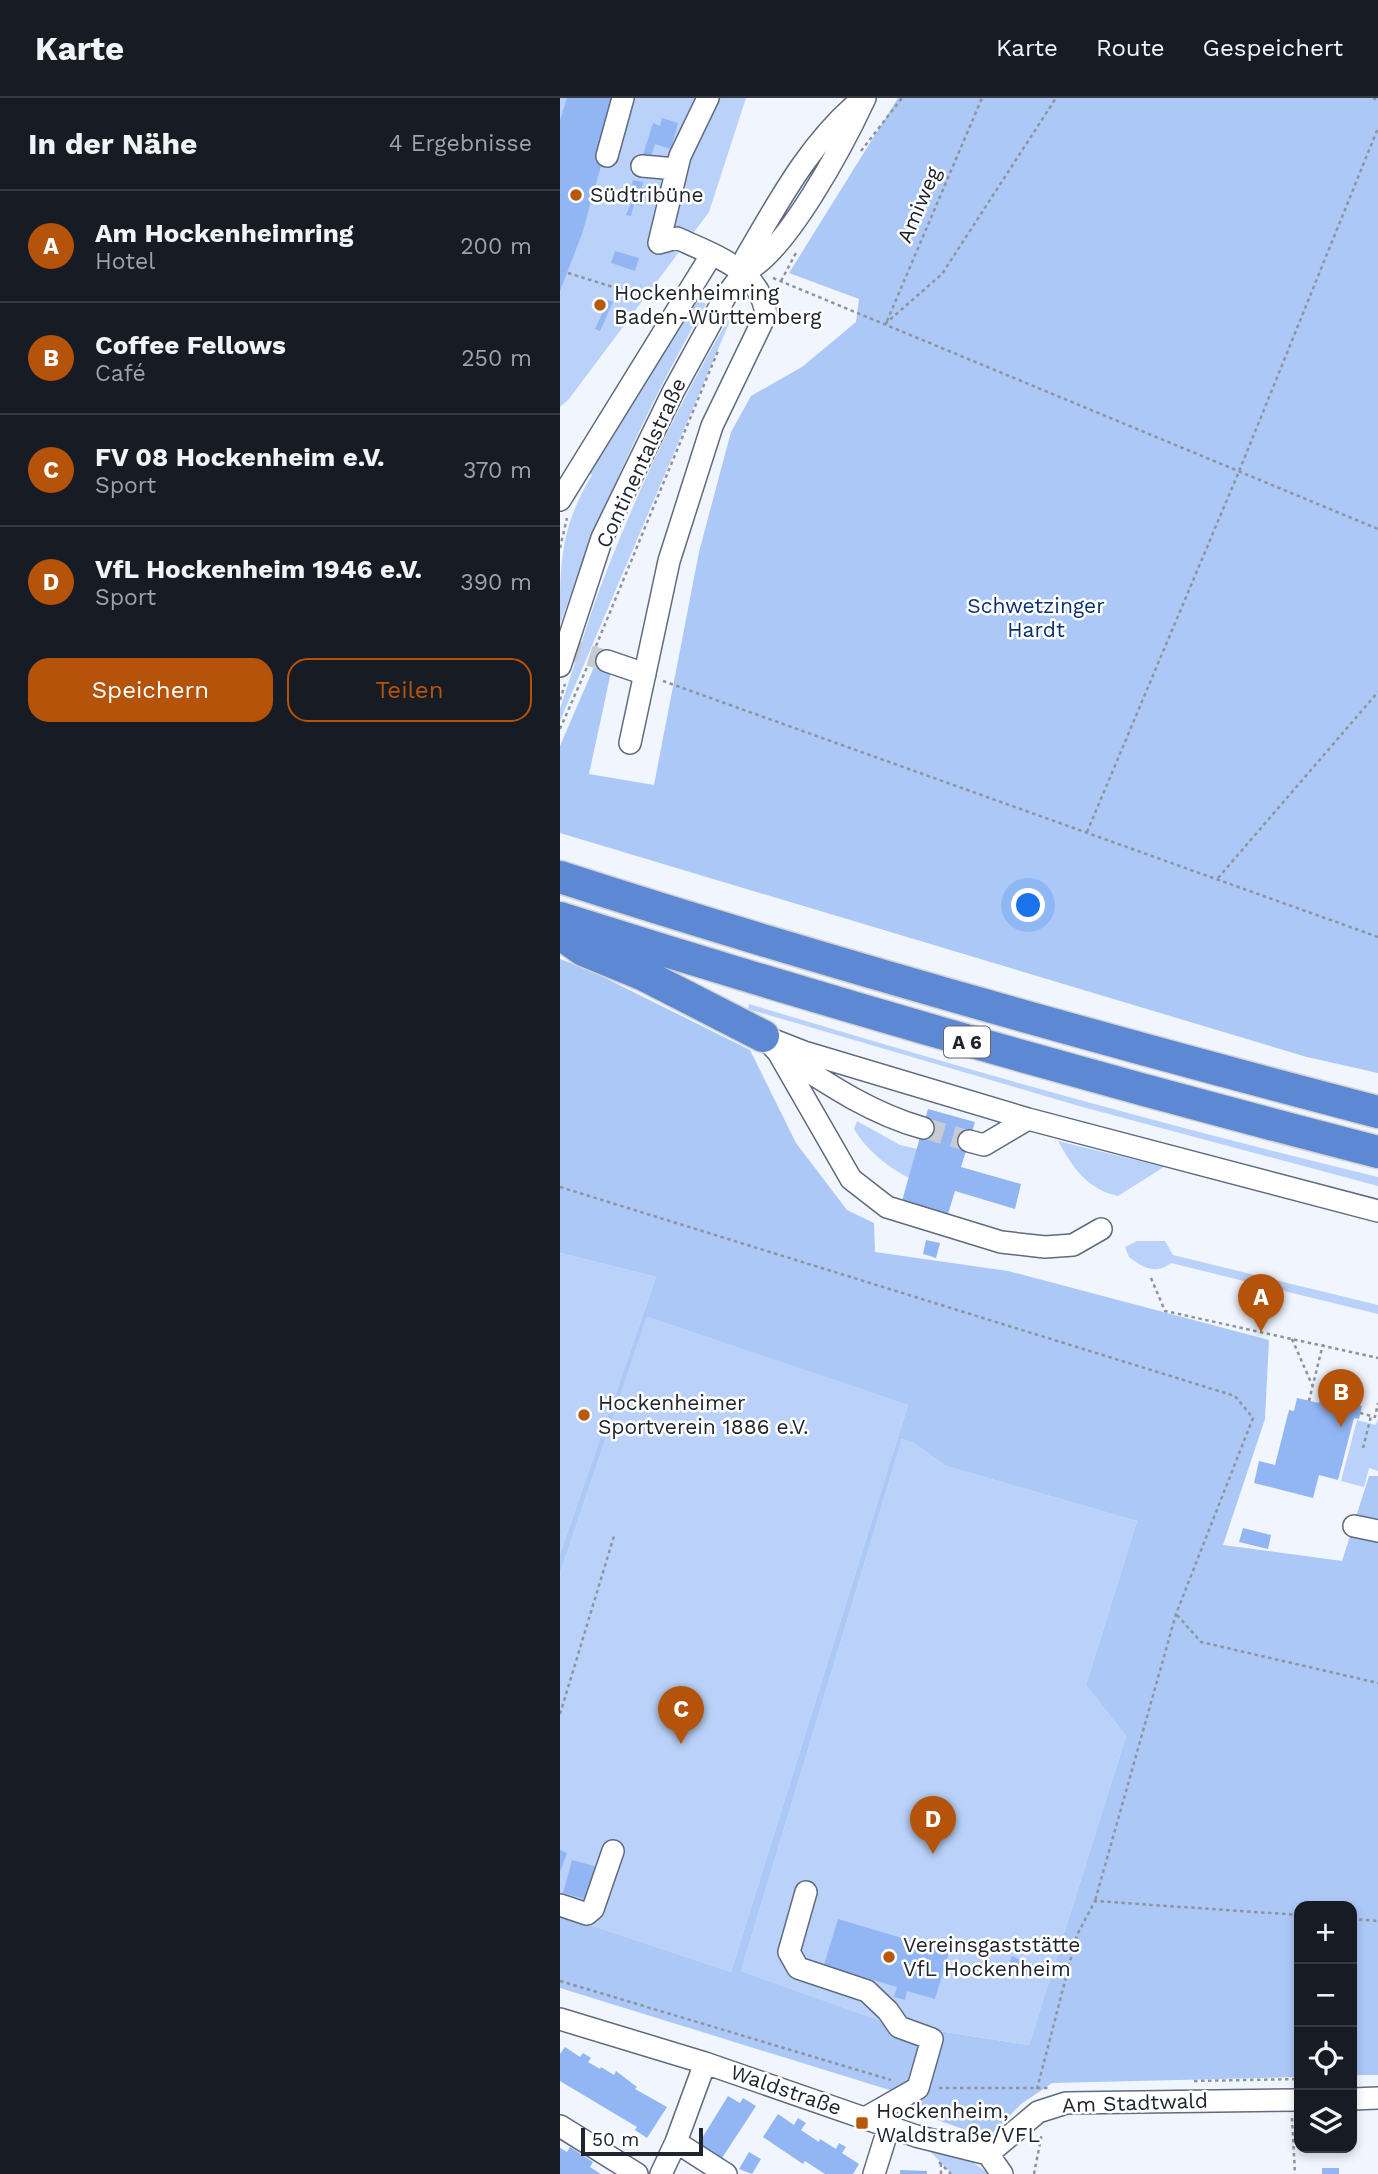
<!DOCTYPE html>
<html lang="de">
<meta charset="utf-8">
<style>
:root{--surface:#171b24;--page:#20242c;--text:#f1f3f6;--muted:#9ea1a6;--line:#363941;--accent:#b45309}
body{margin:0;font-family:"Work Sans",sans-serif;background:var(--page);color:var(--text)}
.controls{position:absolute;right:21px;bottom:21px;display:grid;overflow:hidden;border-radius:14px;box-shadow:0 4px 10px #0003}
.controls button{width:63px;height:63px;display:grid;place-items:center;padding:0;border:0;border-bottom:2px solid var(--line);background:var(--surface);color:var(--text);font:35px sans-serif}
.scale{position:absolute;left:21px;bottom:18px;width:122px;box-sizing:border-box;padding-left:7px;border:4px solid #20252d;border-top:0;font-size:19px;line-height:24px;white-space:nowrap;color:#20252d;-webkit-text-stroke:5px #fff;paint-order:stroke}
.you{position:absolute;left:469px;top:808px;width:24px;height:24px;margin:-18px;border:5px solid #fff;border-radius:50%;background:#1a73e8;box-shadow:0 0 0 10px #1a73e833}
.badge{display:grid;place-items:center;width:46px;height:46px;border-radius:50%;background:var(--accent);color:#fff;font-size:23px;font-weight:700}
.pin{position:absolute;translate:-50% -58px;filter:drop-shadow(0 2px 4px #0008)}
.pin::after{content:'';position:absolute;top:37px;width:24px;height:21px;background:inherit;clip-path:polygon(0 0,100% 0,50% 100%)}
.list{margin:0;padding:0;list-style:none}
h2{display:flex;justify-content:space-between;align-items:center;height:91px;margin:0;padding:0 28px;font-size:30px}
h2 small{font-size:23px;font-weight:400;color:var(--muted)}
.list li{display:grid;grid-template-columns:46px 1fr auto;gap:21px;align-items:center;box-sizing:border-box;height:112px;padding:0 28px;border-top:2px solid var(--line)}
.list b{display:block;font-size:26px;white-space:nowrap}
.list p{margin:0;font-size:23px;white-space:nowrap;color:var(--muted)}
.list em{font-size:23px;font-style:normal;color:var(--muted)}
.actions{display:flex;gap:14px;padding:21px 28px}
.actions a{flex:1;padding:16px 0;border:2px solid var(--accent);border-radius:21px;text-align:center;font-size:24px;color:var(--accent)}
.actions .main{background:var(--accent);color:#fff}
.icon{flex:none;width:38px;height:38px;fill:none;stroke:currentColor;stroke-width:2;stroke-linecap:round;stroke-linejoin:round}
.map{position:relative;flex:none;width:818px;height:2076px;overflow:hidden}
header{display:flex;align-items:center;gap:42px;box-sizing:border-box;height:98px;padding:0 35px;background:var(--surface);border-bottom:2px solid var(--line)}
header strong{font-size:33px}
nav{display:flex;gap:38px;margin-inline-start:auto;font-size:24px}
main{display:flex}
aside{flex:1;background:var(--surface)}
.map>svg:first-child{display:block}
.green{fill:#bad2f9}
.forest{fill:#acc8f7;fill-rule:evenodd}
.building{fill:#92b6f3}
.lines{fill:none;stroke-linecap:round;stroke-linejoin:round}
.minor-tunnel{stroke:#c6cbd4;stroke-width:21;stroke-dasharray:21 10;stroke-linecap:butt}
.minor-casing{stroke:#5f6b7e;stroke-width:24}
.highway-casing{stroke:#d2d3d5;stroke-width:35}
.path{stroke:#8f949c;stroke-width:2.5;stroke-dasharray:3.5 3.5;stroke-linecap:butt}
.minor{stroke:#fff;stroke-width:21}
.highway{stroke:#5d88d3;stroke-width:32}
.poi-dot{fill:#b7580b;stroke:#fff;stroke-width:2.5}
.labels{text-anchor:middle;stroke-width:5;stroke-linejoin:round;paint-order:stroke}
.shield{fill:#fff;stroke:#63666c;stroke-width:2}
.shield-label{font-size:19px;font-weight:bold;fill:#20252d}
.poi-label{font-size:21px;fill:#20252d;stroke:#fff;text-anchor:start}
.street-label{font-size:21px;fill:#20252d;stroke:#fff}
.park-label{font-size:21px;fill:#0a2f71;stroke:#fff}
</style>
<header>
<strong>Karte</strong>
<nav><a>Karte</a><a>Route</a><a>Gespeichert</a></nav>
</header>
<main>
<aside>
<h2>In der Nähe<small>4 Ergebnisse</small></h2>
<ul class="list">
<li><span class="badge">A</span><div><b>Am Hockenheimring</b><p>Hotel</p></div><em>200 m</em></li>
<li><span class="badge">B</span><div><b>Coffee Fellows</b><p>Café</p></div><em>250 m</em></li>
<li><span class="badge">C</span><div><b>FV 08 Hockenheim e.V.</b><p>Sport</p></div><em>370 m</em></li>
<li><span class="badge">D</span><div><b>VfL Hockenheim 1946 e.V.</b><p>Sport</p></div><em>390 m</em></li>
</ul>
<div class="actions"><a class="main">Speichern</a><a>Teilen</a></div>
</aside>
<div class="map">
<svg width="818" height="2076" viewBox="0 0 818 2076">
<rect width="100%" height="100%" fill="#f0f5fe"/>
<path class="green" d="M0,0h186l-37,114 -140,187 -9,8z
M139,202l7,4c-59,102 -106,208 -146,320 0,-61 0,-96 32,-149l-5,-3 99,-164z
M168,222l2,1 -170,400v-13c16,-46 29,-93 47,-138 34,-87 74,-170 121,-250z
M189,906c208,63 417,122 629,173v9l-299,-80 -331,-97z
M297,1023l43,24 22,5 -9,30c-23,-11 -46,-29 -59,-51z
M498,1043l106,26 -46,29c-31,-7 -45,-28 -60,-55z
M577,1143h28l8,14 205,50v9l-207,-51c-16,12 -27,5 -42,-6l-4,-10z
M0,1155l96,24 -96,277z
M87,1219l261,88 -177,567 -171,-57v-342z
M818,1320v53l-9,-3 -5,19 -23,-6 16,-61 19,5z
M342,1341l12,4 32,23 191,55 -51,164 40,51 -97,309 -142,-22 -146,-52z
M362,2045l48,17 19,14h-37z"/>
<path class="forest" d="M338,0h480v975l-71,-16 -747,-224v-87l34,-79 17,5 -22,102 65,11 45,-233 32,-120 20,-36 51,-29 54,-45 3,-23 -70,-26z
M0,861l29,11 161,80 46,93 51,67 27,13 1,29 133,19 261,69 -4,79 -42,126 119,16 27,-85h9v599h-26v-169h-53v171l-247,6 -31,21 -33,34 -67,-24 -12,-18 -349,-108v-73l171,57 177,-567 -261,-88 -87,256v-19l96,-277 -96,-24zM342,1341l12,4 32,23 191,55 -51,164 40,51 -97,309 -142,-22 -146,-52z"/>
<path class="building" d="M7,0h53l-38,136 -22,57v-171z
M102,20l16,5 -7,26 -16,-5 -4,13 -8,-2 10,-32 7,3z
M73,82l10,2 -3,12 5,1 -3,11 -8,-2 -3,12 -5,-1 9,-22 -5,-2z
M55,153l24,7 -4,13 -24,-8z
M48,202l5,2 -13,29 -5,-2z
M368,1011l47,13 -14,45 60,17 -6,25 -60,-18 -7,23 -46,-13z
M366,1142l14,3 -4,15 -13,-4z
M760,1298l42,10 -3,13 -5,-1 -16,62 -19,-5 -6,23 -59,-15 5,-22 16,4 14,-55 5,1 3,-13 22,5z
M683,1430l28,7 -3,14 -29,-7z
M0,1752l7,3 -7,19z
M12,1762l26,7 -9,33 -26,-7z
M278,1821l111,33 -14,47 -28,-8 -2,9 -11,-3 3,-10 -73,-22z
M452,1858l24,10 -4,10 -24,-11z
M5,1949l15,10 3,-4 8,5 -3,4 12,7 1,-2 13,8 2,-4 21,16 -2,2 32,18 -20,31 -12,-8 2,-3 -77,-46v-27z
M168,1998l12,7 3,-5 13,8 -34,52 -23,-15z
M218,2016l16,11 4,-7 8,5 -5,7 18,12 1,-3 16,10 3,-6 7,4 -4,6 17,11 -6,10h-28l-20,-13 -2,3 -40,-27z
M10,2049l23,15 -3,5 11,7h-41v-26l7,4z
M189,2054l12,7 -9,15 -13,-5z
M762,2070h17v6h-17z
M340,2072l27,1v3h-27z"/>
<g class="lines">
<path class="minor-tunnel" d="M0,548l47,15
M363,1030l46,13"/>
<defs>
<path id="minor" d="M47,58l16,-58
M82,68l34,3
M184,174c42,-18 101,-131 121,-174
M184,174l2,-15c33,-56 64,-115 115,-157
M0,402l152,-246
M47,563l38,13
M0,568l42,-128 71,-146 52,-95 19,-25
M70,645l39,-182 43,-135 54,-112c-6,-45 -53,-59 -89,-76l-18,5 21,-87 28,-58
M203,938l41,16 224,67 350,92
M204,939l14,15 73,127 36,28 114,35 44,5 28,-2 28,-16
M220,955c46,30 90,60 143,75
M409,1043l15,4 44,-26
M794,1428l24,5
M246,1794l-17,60 9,16 69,23 21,20 11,16 33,12 -14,49 -51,29
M0,1807l27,9 6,-5 20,-58
M0,1921l145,44 211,73 72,18 14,20
M792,2001l26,-1
M0,2028l77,48
M116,2044l50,32
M428,2056l50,-42 28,-9 233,-3
M101,2076l15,-32 29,-79
M314,2076l15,-48"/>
<path id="highway" d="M0,779c270,87 543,163 818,235
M0,820c272,86 542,163 818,234
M0,835l23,17 61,25 119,61"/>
</defs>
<use href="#minor" class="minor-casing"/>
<use href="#highway" class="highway-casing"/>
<path class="path" d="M813,0l5,2
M301,53l41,-53
M8,175l61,19 12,-6
M213,180l605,251
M221,183l16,-30
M327,223l95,-223
M325,226l57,-50 114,-176
M0,450l7,-30
M36,548l122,-295
M103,583l715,256
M0,602l5,-16
M0,631l28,-64
M527,734l153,-363 138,-341
M658,780l160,-186
M0,1089l675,209 18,22 -77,196 -81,287
M591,1180l14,33 213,47
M732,1241l21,48
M749,1303l14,-57
M800,1315l15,4 3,-14
M803,1350l8,-32
M617,1517l24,27 177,41
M0,1616l54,-178
M792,1821l26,2
M0,1883l331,99
M634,1983l105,-2
M379,1990h109
M477,1991l40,-154 18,-34 204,14
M732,2020l3,56
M379,2064l12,12
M381,2076v-10
M474,2076l8,-41"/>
<use href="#minor" class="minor"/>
<use href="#highway" class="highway"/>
</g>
<g class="poi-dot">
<circle cx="16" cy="97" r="7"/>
<circle cx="40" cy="207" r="7"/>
<circle cx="24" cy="1317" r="7"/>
<circle cx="329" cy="1859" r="7"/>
<rect x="295" y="2018" width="14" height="14" rx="3.5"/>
</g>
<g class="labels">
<rect class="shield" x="384" y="928.5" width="46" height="31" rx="5"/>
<g class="shield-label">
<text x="407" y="951">A 6</text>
</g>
<g class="poi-label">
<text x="30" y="104">Südtribüne</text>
<text x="54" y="202">Hockenheimring<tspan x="54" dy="24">Baden-Württemberg</tspan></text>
<text x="38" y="1312">Hockenheimer<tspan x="38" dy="24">Sportverein 1886 e.V.</tspan></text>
<text x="343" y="1854">Vereinsgaststätte<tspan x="343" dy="24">VfL Hockenheim</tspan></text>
<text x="316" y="2020">Hockenheim,<tspan x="316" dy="24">Waldstraße/VFL</tspan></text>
</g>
<g class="street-label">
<text transform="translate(359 107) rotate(-67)" y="7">Amiweg</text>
<text transform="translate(81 365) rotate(-65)" y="7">Continentalstraße</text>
<text transform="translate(226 1992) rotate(19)" y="7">Waldstraße</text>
<text transform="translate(575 2005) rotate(-2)" y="7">Am Stadtwald</text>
</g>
<g class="park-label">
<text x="476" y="515">Schwetzinger<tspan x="476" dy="24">Hardt</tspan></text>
</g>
</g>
</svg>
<div class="controls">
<button>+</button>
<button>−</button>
<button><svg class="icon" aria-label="locate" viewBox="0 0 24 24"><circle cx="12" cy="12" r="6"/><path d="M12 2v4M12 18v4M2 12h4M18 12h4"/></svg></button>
<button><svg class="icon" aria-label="layers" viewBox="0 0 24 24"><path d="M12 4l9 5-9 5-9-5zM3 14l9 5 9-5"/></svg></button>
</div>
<div class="scale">50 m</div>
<div class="you"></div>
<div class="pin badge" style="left:701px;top:1234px">A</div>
<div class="pin badge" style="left:781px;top:1329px">B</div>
<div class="pin badge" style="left:121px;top:1646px">C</div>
<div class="pin badge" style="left:373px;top:1756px">D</div>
</div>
</main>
